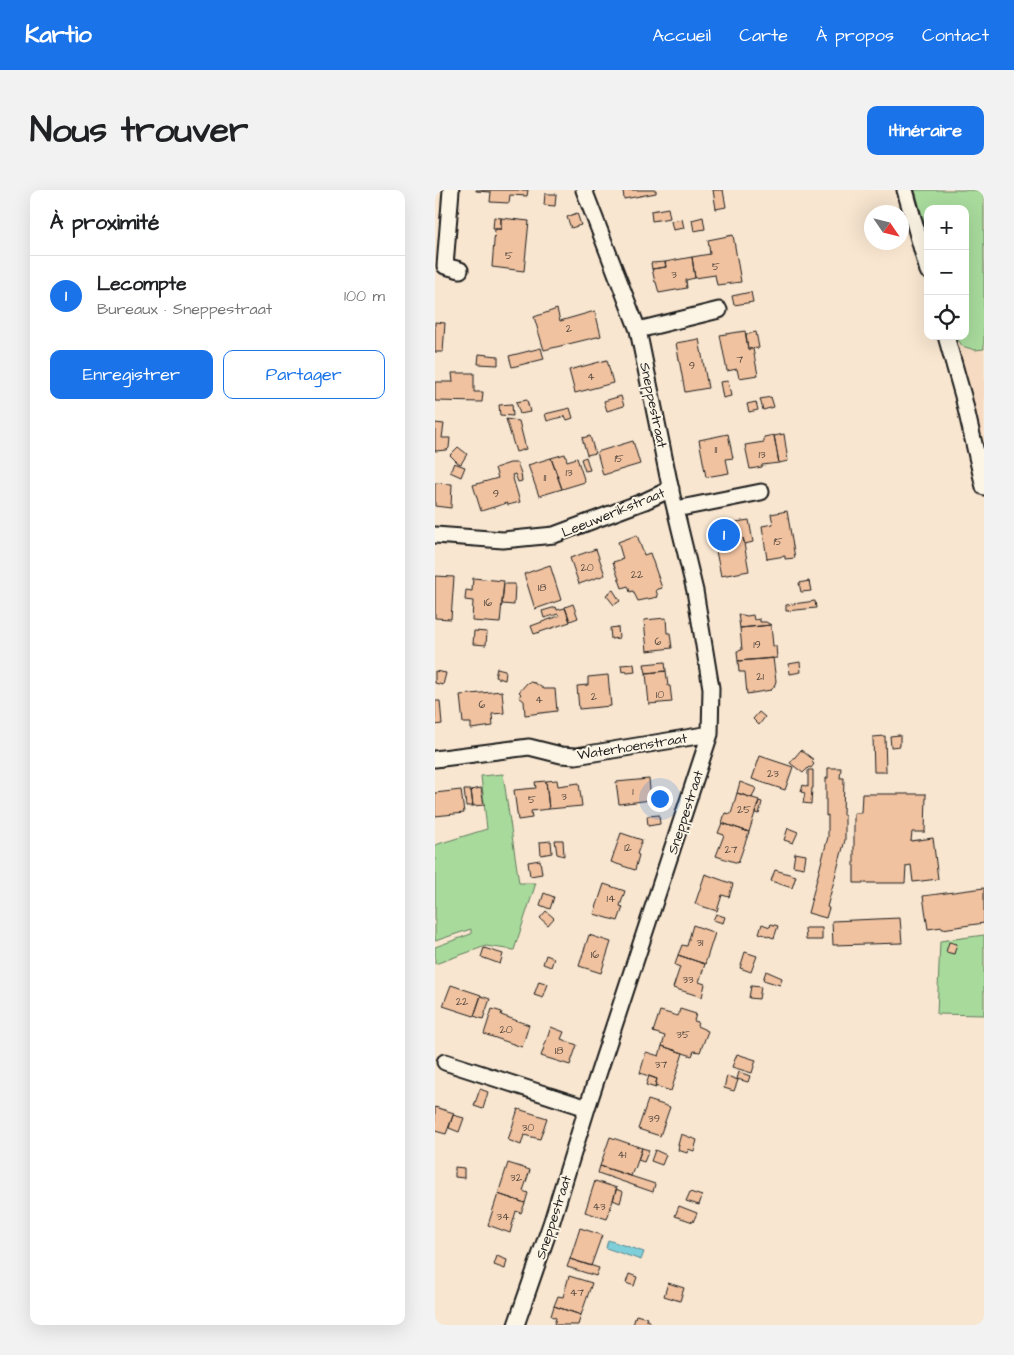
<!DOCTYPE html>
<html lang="fr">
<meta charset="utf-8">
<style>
:root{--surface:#fff;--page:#f2f2f2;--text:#202124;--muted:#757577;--line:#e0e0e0;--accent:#1a73e8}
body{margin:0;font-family:"Architects Daughter",sans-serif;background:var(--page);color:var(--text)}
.controls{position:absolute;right:15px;top:15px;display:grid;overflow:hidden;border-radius:10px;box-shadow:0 5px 20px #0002}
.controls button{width:45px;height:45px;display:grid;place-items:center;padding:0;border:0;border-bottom:1px solid var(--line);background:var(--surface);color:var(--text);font:25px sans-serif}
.compass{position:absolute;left:429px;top:15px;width:45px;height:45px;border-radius:50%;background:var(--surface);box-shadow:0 5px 20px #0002;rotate:125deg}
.you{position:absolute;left:224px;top:608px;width:18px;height:18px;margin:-12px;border:4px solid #fff;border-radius:50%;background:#1a73e8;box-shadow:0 0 0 8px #1a73e833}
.badge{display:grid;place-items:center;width:32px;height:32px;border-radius:50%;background:var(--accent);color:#fff;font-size:16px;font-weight:700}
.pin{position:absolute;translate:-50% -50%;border:2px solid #fff;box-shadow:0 1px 5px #0006}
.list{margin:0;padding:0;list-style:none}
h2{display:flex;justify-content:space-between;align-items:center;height:65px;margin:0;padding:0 20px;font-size:21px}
h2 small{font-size:16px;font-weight:400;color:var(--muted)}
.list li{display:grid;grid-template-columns:32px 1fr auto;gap:15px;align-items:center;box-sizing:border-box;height:80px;padding:0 20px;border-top:1px solid var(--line)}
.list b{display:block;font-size:19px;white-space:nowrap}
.list p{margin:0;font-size:16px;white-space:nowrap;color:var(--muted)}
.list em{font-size:16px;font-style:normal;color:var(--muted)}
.actions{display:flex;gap:10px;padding:15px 20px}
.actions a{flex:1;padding:11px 0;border:1px solid var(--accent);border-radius:10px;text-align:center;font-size:18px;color:var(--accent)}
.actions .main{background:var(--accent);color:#fff}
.icon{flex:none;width:28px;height:28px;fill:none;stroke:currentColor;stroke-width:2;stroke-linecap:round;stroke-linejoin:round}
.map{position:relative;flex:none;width:549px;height:1135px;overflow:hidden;border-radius:10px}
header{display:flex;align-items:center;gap:30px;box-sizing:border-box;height:70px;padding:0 25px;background:var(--accent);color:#fff}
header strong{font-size:24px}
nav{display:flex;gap:28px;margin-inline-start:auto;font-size:18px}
.intro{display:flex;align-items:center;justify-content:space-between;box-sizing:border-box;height:120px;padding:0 30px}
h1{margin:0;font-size:35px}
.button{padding:12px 22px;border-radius:10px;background:var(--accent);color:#fff;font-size:18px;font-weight:700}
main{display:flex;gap:30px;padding:0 30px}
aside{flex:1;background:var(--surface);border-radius:10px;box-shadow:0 5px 20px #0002}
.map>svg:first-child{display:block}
.built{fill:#f6dbc2}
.green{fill:#a8da9c;stroke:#627b5c}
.water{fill:#7fcfda;stroke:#57878e}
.building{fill:#f0c2a0;stroke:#1c1c1c}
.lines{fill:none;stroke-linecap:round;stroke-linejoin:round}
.minor-casing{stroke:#1c1c1c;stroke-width:19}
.minor{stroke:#fcf5e5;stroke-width:15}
.labels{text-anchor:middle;stroke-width:4;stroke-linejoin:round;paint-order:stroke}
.number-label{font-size:11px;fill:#51463d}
.street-label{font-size:14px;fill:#1c1c1c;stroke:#fcf5e5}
</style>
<header>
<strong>Kartio</strong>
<nav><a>Accueil</a><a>Carte</a><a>À propos</a><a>Contact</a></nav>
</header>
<div class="intro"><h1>Nous trouver</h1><a class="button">Itinéraire</a></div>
<main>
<aside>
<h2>À proximité<small></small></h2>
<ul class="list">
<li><span class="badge">1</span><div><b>Lecompte</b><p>Bureaux · Sneppestraat</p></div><em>100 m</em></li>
</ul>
<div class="actions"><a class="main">Enregistrer</a><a>Partager</a></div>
</aside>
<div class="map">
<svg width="549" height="1135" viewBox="0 0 549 1135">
<rect width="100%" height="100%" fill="#f8e6d0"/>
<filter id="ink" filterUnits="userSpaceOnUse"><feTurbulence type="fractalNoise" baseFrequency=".02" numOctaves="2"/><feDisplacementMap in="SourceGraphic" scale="10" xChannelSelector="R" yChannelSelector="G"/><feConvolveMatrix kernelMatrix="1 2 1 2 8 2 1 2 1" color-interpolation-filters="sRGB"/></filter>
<g filter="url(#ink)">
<path class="built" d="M520,146l7,10 13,4 9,-1v110z"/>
<path class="green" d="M480,0h69v159l-9,1 -13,-4 -6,-10h9v-127h-37v29z
M68,584l16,109h17l-22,67 -28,-4 -51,18v-17l36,-13v-5l-36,12v-96l52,-16 -6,-53z
M549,745v80l-47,-1 3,-73z"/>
<path class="water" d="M173,1050l36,12 -3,8 -35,-12z"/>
<path class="building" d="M41,0h52l-1,6 -17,-1 -1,8 -19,-1 1,-10 -15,-1z
M188,0h33v3l-32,6z
M278,0h10l3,17 -10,2z
M110,4h11l-1,12 -11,-1z
M233,18l2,10 -18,3 -1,-10z
M142,23l4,12 -10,3 -4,-11z
M59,27l7,1v11h-8z
M268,27l2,12 -11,2 -2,-11z
M66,28l28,3 -5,50 -32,-4 3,-38h6z
M247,29l2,9 -11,2 -2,-9z
M298,45l8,47 -24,3 -2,-10 -20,3 -3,-21 18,-3 -2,-14z
M257,67l3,21 -9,2 1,8 -28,5 -3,-11h-1l-3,-13 14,-2 -1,-5z
M230,72l1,5 -14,2 -1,-6z
M316,102l2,10 -19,3 -2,-9z
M122,119l3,12 35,-10 6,25 -57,14 -10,-33z
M0,132l10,1 -2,29h-8z
M310,141l3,18h5l5,26 -19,3 -2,-9 -10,2 -7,-36z
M321,142l3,16 -11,1 -2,-15z
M264,149l9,49 -23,4 -9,-49z
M106,158l3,11 -32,8 -3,-11z
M44,164l19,2v9l-20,-1z
M172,170l6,23 -38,10 -6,-23z
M17,183h22v19h9l-1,10 -47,-1v-19h18z
M293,191l3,15 -8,2 -3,-16z
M186,206l3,10 -17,5 -3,-10z
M336,207l3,10 -11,3 -3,-11z
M92,210l3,12 -10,2 -4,-12z
M321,212l2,8 -9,2 -2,-8z
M77,214l1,12 -13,-1 -1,-10z
M135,218l3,10 -6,2 -2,-4 -18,5 -2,-7z
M71,229l13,2 7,28 -10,3z
M0,233l9,1 -2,14h8l-1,10 -2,2 -12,1z
M293,244l5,24 -7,1 3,14 -23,4 -7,-37z
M349,244l4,27 -9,2 -5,-27z
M339,245l5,28 -17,2v2l-12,2 -5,-24 19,-3v-5z
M155,246l5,17 -8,2 -5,-17z
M198,251l7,23 -37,11 -6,-23z
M23,257l9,7 -6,10 -3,-1 -8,-8z
M130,264l2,7 10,-3 8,24 -23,7 -11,-31z
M151,267l4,13 -5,1 -4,-12z
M116,268l11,31 -23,7 -11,-31z
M19,273l11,4 -4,10 -11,-5z
M75,273h7l4,10 1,8 -4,1 -3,-8 -3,1 8,27 -12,3 -1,-2 -26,8 -8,-26 25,-7 -3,-10z
M0,293l17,1 -1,24 -16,-2z
M352,321l8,47 -10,1v-3l-18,3 -5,-33 11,-2 -2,-10z
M314,330l4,22 -8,2 -2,-6 6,33 -28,5 -10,-50z
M202,345l7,20 6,-2 12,35 -6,2 2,7 -20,4 -5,-10 -3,1 -2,-6 -6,2 -9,-26 10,-3 -5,-17z
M161,359l9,26 -26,9 -9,-26z
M115,375l11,35 -26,9 -11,-35z
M0,386l19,1 -3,42 -16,-1z
M38,388l31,3 -4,42 -28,-2 1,-20 -8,-1 1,-10 6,1z
M374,391l2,10 -10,1 -2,-9z
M69,394h11l-1,21 -12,-1z
M178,400l7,11 -6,4 -8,-10z
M380,411l1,7 -30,3v-6z
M138,414l5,14 -8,3 -5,-14z
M121,417l1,3 8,-2 5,14 -36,12 -3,-8 28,-10 -1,-2 -14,4 -2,-7z
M303,424l9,2 6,-1 1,5 6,-1v3h6l5,3 -31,3z
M231,428l1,15h3l2,15 -25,3 -3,-31z
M336,435l2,21h3l1,12 -39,3 -1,-10 5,-1 -2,-22z
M183,437l1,11 -8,1 -1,-11z
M39,441l13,1 -1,13 -13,-1z
M338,468l3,23 -2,6 -3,3 -24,4 -2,-22h-6l-1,-11z
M230,472l1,9 -20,2 -2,-9z
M365,472l1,10 -11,2 -1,-10z
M199,474l1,8 -8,1 -1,-2 -4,1 -1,-7z
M62,478l8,2v2h1l-1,8 -10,-3z
M0,481l11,2 -3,12 -8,-2z
M231,481l2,15h2l2,16 -23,2 -3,-31z
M173,485l3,31 -32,3 -2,-23 11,-1v-8z
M95,492l5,1 9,6h11l2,22 -32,4 -1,-14 -5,-4 2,-3 -2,-2 8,-9z
M67,501l2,22 -12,1 1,12 -22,3v-6h-8l-3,-28z
M0,511h5l2,23 -7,1z
M324,522l6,5 -6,8 -6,-6z
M465,545v11l-9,1 -1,-11z
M450,546l1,36h-12l-1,-35z
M366,560l13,10 -2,2 2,2 -3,4 -2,-1 -6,6 -13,-10z
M325,566l33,11 -8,23 -33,-11z
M393,578h13l-1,10h4l-1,37h2v25l-18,67 2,1 -3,10 -18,-5 20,-76v-22l-2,1v-38h2z
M373,580h5v18h-1l-1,16 -8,-1 2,-10 -4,-1 2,-7 5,2z
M214,589l2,21 -32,4 -3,-22z
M122,590l1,6 21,-3 3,23 -33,3 -3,-28z
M111,591l3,28 -18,2 1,7 -14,2 -4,-30 22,-2 -1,-6z
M305,592l16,6 -4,10 -15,-5z
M46,598l3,17 -11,1 -2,-16z
M26,600l3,23 -29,3v-23z
M29,600h7l2,16h-7z
M302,603l22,7 -10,32 -27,-9 3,-10 6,1z
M427,604h64l-1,38h-13l-1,9 22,-3 5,41 -25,3 -2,-17 -5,1 -1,17h-51v-70h7z
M324,611l3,1 -3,12 -4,-1z
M224,625l1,9 -12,2 -1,-10z
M287,633l27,9 -11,31 -22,-7 8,-21 -6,-2z
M353,638l10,4 -5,11 -9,-3z
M186,643l21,7 -5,14 2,1 -4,15 -24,-8z
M120,650h8l1,16 -7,-2z
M116,651l1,12 -11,2 -1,-13z
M360,663l11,2 -2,13 -11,-2z
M105,670l2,14 -12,2 -2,-14z
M340,680l21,6 -4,12 -21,-7z
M270,684l28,10 -4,13 -7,-2 -5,16 -22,-7z
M169,694l21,7 -5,15 3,1 -5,14 -24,-7z
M549,698v35l-42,6v-2l-14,2 -5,-33z
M109,703l10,4 -4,12 -10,-4z
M111,721l8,7 -6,7 -8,-7z
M281,724l9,3 -2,6 -10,-3z
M465,728l2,25 -69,2 -1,-24z
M327,734l8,3 1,-3 7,2 -4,12 -15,-5z
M258,735l22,8 -10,31 -27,-9 4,-10 5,1z
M370,738h17v12h-16z
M154,745l22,7 -10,31 -22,-7z
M514,752l8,2 -3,10 -8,-2z
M49,758l19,6 -3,10 -19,-7z
M310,762l12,4 -6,16 -11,-4z
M111,765l8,3 -3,9 -8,-3z
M243,765l27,9 -6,18 6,2 -3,13 -29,-9 7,-21 -5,-2z
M331,781l16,7 -2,7 -17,-5z
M104,791l9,3 -5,14 -9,-3z
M16,795l30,10 -7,21 -31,-10z
M316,796l10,1 -2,12 -10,-1z
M46,806l9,3 -7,20 -9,-3z
M57,819l10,3 -1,3 28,10 -7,22 -38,-13z
M245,819l16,5 -2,7 4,1 -1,4 11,5 -8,21 -6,-1 -2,5 -30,-10 3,-10 -12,-4 7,-21 18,5z
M116,837l13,5 -3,7 16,6 -7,20 -29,-9z
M227,856l21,7 -12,38 -16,-5 2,-7 -17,-6 6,-21 13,4z
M302,864l19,6 -4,13 -20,-6z
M304,882l11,4 -2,6 -11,-3z
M214,886l8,3 -2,7 1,2 -10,-3z
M292,886l11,4 -4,11 -10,-3z
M45,899l8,3 -5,17 -9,-3z
M213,910l22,7 -10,29 -22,-7z
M0,917l19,6 -8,21 -11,-3z
M83,919l29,9 -7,21 -16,-4 -3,10 -13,-5z
M18,925l11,3 -5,14 -10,-4z
M246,944l16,6 -3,11 -6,-2 -1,4 -9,-3 1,-5h-1z
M175,947l32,11 -7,21 -1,-1 -3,8 -31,-10z
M207,958l7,2 -5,12 -6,-2z
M220,960l11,5 -4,10 -11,-4z
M73,973l22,7 -7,21 5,2 -3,10 -27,-9z
M165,976l55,18 -2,8 -55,-19z
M20,977l9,1v10l-9,-1z
M160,991l22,7 -10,31 -22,-7z
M181,999l7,3 -3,11 -7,-3z
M255,1002l12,4 -3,9 -13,-4z
M63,1004l27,9 -4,10 -5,-2 -6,22 -22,-8z
M244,1016l18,7 -4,9 -18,-6z
M145,1038l22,7 -11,31 -21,-7z
M62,1066l10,4 -2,9 -11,-4z
M135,1069l29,9 -3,8 -29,-9z
M194,1084l8,3 -3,9 -8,-3z
M134,1086l23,7 -11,32 -27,-9 4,-10 5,1z
M233,1093l16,5 -4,13 -16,-5z
M119,1116l27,9 -3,10h-24l2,-7 -5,-2z
M201,1125l11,3 -1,2 4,1 -1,4h-16z"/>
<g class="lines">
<defs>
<path id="minor" d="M16,0l-6,76 15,4
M470,0l23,81
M203,140l81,-20
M511,146l17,60 21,91
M241,319l85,-17
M0,345l68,5 51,-5 91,-34 26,-12
M0,569l94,-12 32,8 15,1 134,-22
M10,872l142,46
M81,1135l36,-104 35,-113 123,-374 1,-46 -16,-97 -23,-95 -34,-166 -54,-140"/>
</defs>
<use href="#minor" class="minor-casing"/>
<use href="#minor" class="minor"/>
</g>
</g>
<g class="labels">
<g class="number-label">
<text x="74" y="69">5</text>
<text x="281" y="80">5</text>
<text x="239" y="88">3</text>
<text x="134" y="142">2</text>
<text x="305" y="173">7</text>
<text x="257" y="179">9</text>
<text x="156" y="190">4</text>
<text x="281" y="263">11</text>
<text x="327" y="268">13</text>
<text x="184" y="272">15</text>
<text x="134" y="286">13</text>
<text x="110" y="291">11</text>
<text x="61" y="307">9</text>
<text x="343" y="355">15</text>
<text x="152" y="381">20</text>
<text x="202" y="388">22</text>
<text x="107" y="401">18</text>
<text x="53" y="416">16</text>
<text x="223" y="455">6</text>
<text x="322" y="458">19</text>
<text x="325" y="490">21</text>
<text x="225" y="508">10</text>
<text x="159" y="510">2</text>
<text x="104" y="513">4</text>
<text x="47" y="518">6</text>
<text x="338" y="587">23</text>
<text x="198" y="605">1</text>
<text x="129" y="610">3</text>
<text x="97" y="613">5</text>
<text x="309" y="623">25</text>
<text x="193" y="661">12</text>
<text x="296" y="663">27</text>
<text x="176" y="712">14</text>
<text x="265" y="756">31</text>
<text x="160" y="768">16</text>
<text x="253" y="793">33</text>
<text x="27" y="815">22</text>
<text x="71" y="843">20</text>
<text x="248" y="848">35</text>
<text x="124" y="864">18</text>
<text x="226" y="878">37</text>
<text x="219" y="932">39</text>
<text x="93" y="941">30</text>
<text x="187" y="968">41</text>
<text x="81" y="991">32</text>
<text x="164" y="1020">43</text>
<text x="68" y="1030">34</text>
<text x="142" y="1106">47</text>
</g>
<g class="street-label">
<text transform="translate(219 215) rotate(78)" y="5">Sneppestraat</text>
<text transform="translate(178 322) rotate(-22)" y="5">Leeuwerikstraat</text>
<text transform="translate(197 556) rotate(-9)" y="5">Waterhoenstraat</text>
<text transform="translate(250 622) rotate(-72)" y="5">Sneppestraat</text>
<text transform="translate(118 1027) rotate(-72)" y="5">Sneppestraat</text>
</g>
</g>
</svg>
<div class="controls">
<button>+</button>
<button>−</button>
<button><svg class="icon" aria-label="locate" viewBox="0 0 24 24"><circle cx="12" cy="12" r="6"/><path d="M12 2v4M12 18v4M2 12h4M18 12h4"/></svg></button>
</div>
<svg class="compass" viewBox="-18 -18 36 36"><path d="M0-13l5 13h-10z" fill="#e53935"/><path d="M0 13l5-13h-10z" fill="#757577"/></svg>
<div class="you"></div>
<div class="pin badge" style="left:289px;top:345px">1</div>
</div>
</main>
